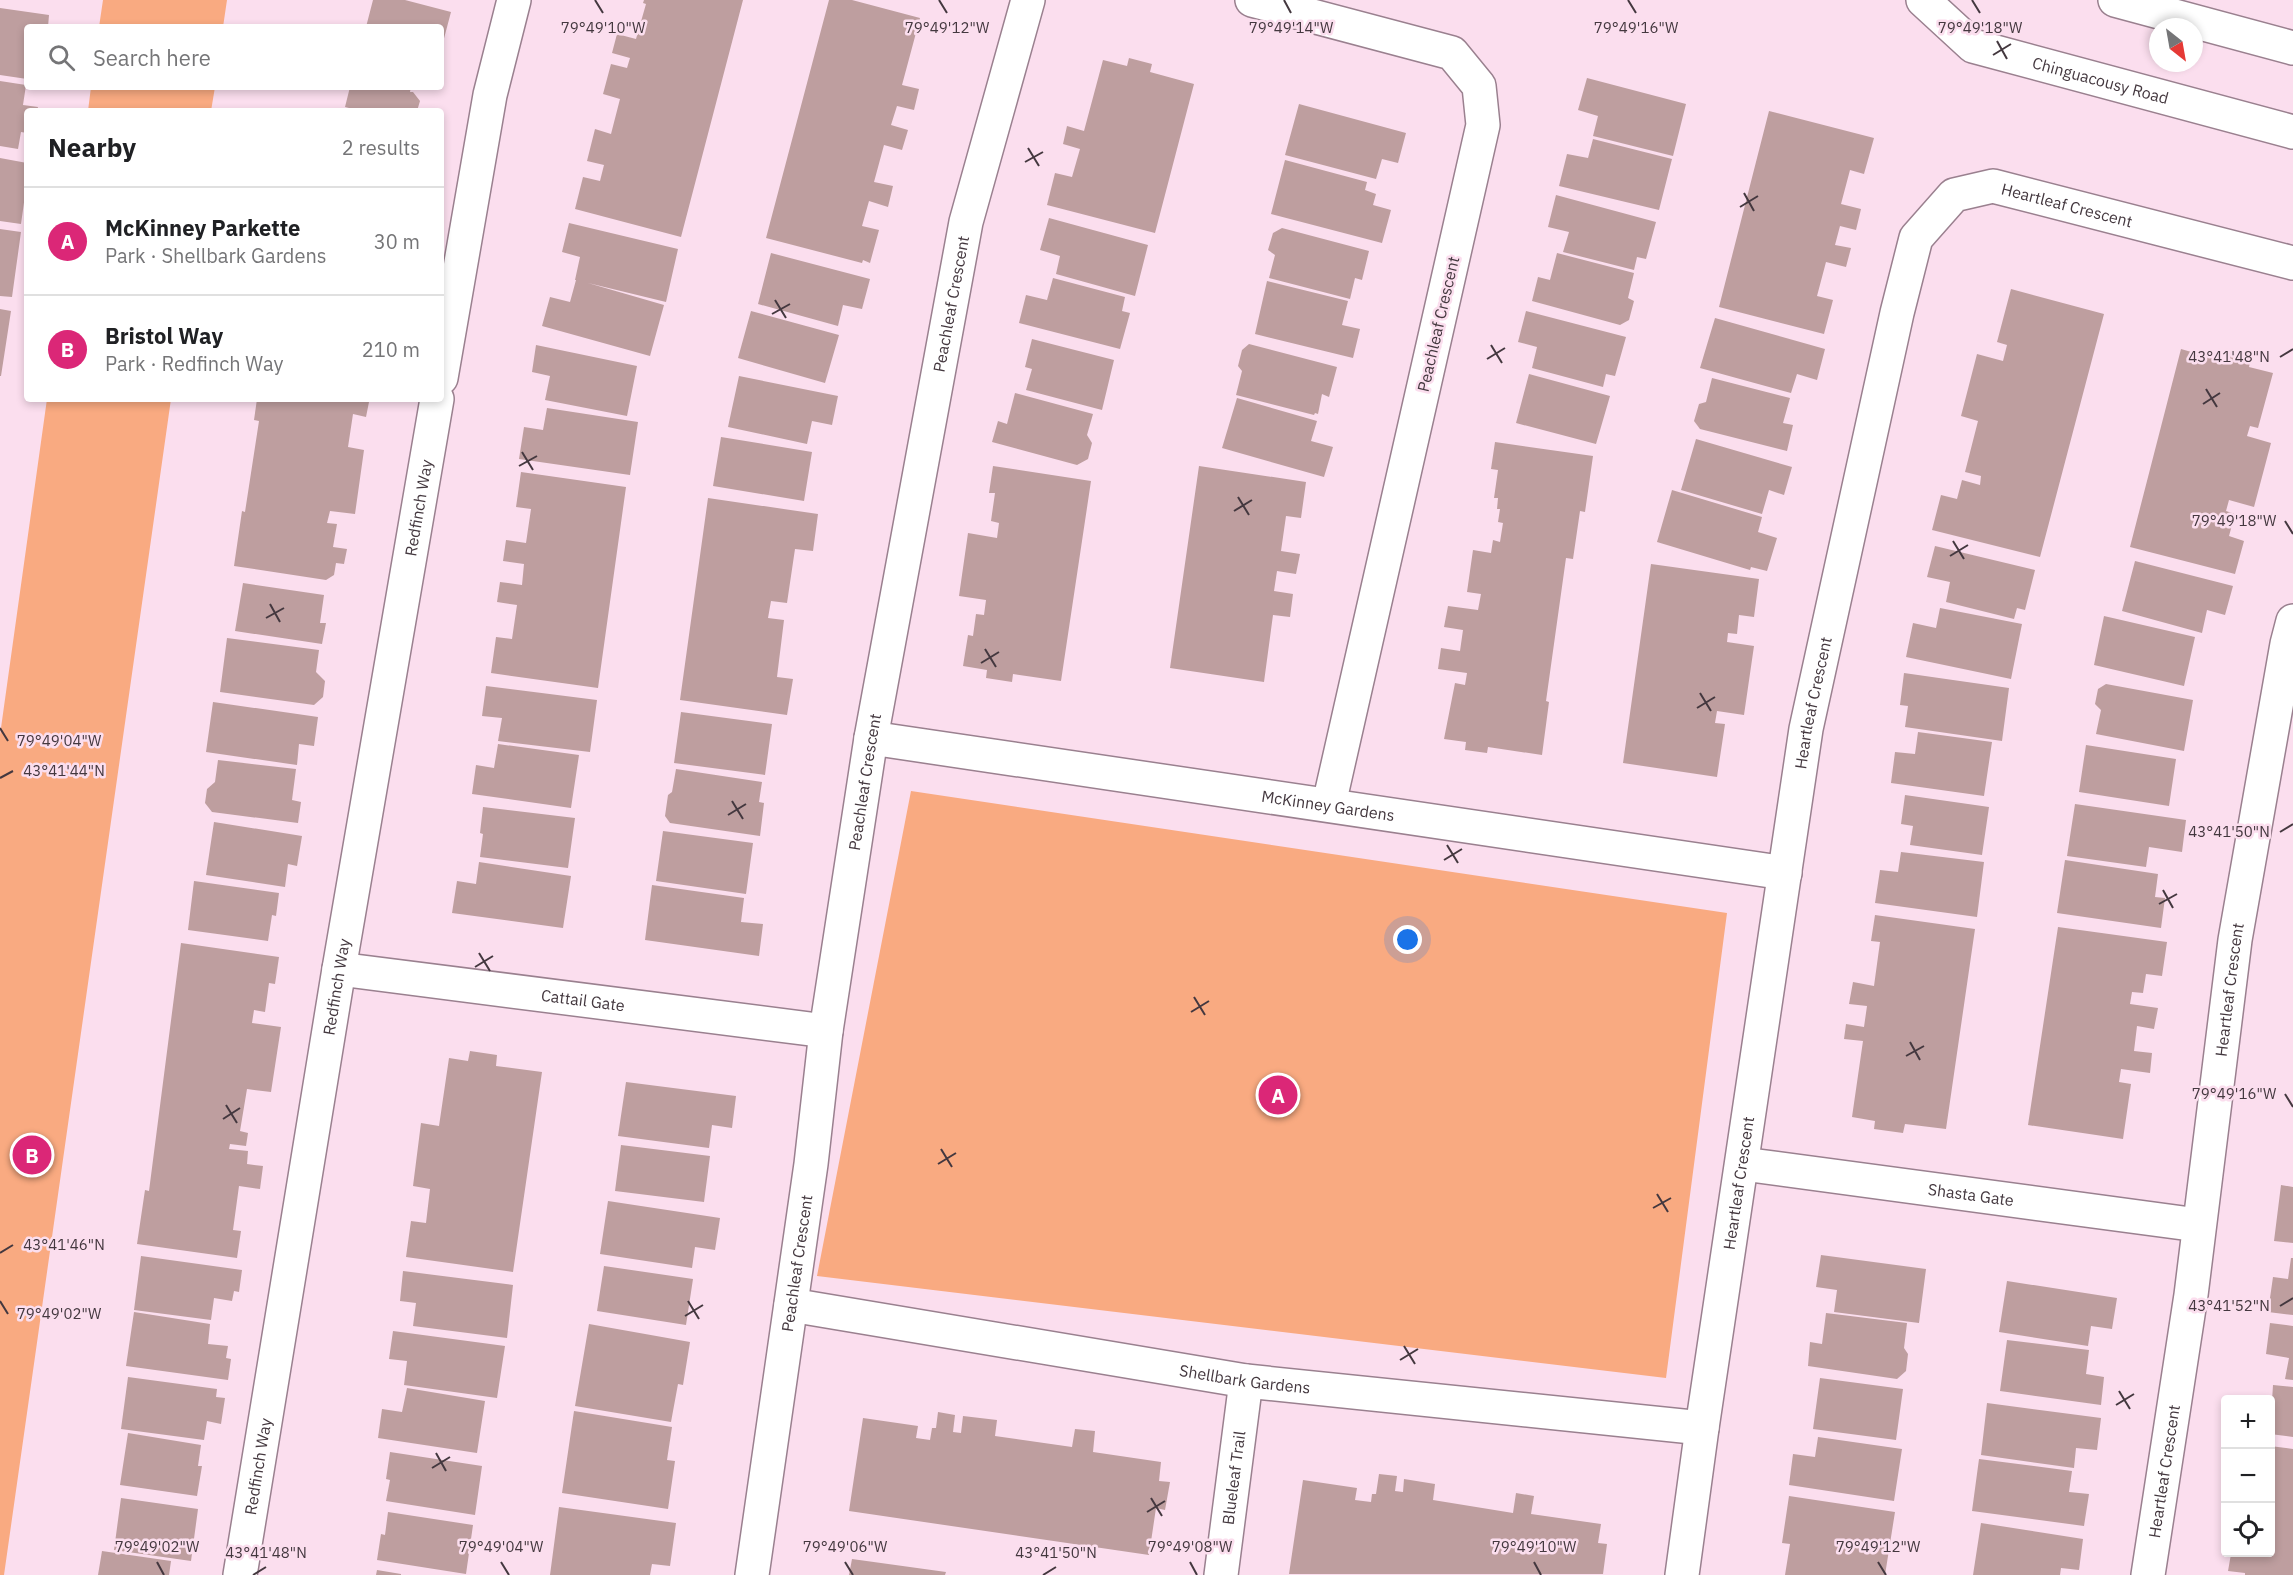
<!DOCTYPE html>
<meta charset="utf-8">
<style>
:root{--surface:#fff;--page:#f6f6f6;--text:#202124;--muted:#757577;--line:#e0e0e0;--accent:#db2777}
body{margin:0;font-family:"IBM Plex Sans",sans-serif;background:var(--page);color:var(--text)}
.controls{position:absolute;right:18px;bottom:18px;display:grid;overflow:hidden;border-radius:6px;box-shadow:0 3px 9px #0003}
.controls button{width:54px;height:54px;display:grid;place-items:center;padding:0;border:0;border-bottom:2px solid var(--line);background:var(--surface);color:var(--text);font:30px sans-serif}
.compass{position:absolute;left:2149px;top:18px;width:54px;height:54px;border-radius:50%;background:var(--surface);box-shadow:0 3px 9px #0003;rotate:149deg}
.you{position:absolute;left:1408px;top:940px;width:21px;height:21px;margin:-15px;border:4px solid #fff;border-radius:50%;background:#1a73e8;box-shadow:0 0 0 9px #1a73e833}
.badge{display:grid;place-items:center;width:39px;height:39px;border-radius:50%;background:var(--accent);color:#fff;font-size:20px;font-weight:700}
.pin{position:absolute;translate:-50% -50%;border:3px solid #fff;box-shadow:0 2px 6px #0006}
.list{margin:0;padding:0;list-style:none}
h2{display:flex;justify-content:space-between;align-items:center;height:78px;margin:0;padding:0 24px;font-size:26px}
h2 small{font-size:20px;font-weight:400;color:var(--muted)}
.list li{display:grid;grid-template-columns:39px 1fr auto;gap:18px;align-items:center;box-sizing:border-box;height:108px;padding:0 24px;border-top:2px solid var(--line)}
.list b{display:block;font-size:22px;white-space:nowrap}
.list p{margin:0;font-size:20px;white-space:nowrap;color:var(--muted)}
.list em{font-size:20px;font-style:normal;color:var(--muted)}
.icon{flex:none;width:33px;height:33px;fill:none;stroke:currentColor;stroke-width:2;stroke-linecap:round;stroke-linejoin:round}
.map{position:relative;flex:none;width:2293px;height:1575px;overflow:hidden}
.search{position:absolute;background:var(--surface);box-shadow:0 3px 9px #0003;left:24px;top:24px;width:420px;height:66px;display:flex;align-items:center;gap:15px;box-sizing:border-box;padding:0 21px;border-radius:6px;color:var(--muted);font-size:22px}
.panel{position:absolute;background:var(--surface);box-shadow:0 3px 9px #0003;left:24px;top:108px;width:420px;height:294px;border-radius:6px}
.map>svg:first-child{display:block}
.green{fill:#f9aa81}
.building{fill:#be9e9f}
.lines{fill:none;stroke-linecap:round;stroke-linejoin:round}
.minor-casing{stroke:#9a808f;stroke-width:36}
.secondary-casing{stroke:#9a808f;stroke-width:36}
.minor{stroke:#fff;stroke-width:33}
.secondary{stroke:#fff;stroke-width:33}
.ticks{fill:none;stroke:#44383f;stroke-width:2}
.labels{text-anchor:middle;stroke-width:5;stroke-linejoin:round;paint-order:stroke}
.street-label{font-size:16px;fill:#44383f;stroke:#fbdeee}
.ticks-label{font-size:15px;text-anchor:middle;fill:#44383f;stroke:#fbdeee;stroke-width:5;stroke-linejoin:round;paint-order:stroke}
</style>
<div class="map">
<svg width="2293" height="1575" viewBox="0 0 2293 1575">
<rect width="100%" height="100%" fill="#fbdeee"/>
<path class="green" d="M103,0h124l-4,27h-124z
M91,87h124l-4,24h-123z
M47,399h124l-167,1176h-4v-840z
M911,791l816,122 -61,465 -849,-102z"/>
<path class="building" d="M373,0h32l46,12 -9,34 -1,-19h-75z
M644,0h99l-62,237 -106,-28 8,-32 17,4 4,-16 -17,-4 8,-32 16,5 9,-35 -17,-5 8,-30 16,4 3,-10 -18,-5 5,-19 19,5 10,-35 -3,-1z
M829,0h23l68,18 -18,67 17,4 -5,21 -17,-4 -6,19 17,5 -6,20 -18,-5 -10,37 19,4 -5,21 -19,-6 -7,25 17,4 -9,33 -7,-3 -1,3 -96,-25z
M0,8l49,7 -1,12h-21v52l-27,-4z
M1129,58l23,6 -2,8 44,12 -39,149 -108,-28 8,-32 17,4 8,-28 -17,-5 4,-18 17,5 19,-71 24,6z
M1587,78l99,26 -13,52 -80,-20 5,-20 -20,-6z
M0,81l26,4 -3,20 15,2 -1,4h-10v22l-6,-1 -3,17 -18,-3z
M350,87h61l-1,5h3l7,9 -3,10h-56l-16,-4z
M1299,104l107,29 -8,30 -16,-4 -6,20 -91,-24z
M1769,111l105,27 -10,36 -14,-4 -9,34 20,5 -5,21 -16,-4 -5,19 16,3 -5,19 -20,-5 -9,34 16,4 -9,34 -105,-27z
M1593,139l79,20 -13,51 -100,-24 8,-32 21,4z
M0,158l27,5v18l-6,43 -21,-3z
M1285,160l82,22 -2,8 11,4 -3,11 18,5 -9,33 -111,-29z
M1556,195l100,27 -10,37 -9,-2 -3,13 -71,-18 6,-20 -21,-5z
M1049,218l99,27 -13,51 -79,-22 4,-18 -20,-6z
M569,223l109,26 -12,53 -78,-19 76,22 -14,51 -108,-30 8,-29 20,5 6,-22h-1l5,-23 -18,-5z
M1282,228l87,23 -7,29 -7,-2 -5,21 -81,-21 6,-23 -7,-5 5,-17z
M0,229l21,3 -9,65 -12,-1z
M771,253l99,26 -8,30 -19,-4 -5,21 -80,-22z
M1557,253l77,20 -6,25 6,3 -5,19 -9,5 -88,-24 6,-24 12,3z
M1053,278l72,19 -3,14 8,2 -10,36 -101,-26 7,-28 21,5z
M1267,281l81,20 -6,24 18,4 -7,29 -98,-24z
M2011,289l93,25 -64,243 -108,-27 9,-35 16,4 5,-19 18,5 1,-9 -16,-4 13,-51 -17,-5 16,-62 26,7 4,-16 -10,-3z
M0,309l11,2 -10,65h-1z
M751,311l88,24 -14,48 -87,-25z
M1526,311l100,26 -11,39 -9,-2 -3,13 -71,-19 5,-21 -19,-5z
M1715,318l110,31 -8,31 -20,-6 -6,19 -91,-25z
M1032,339l82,21 -12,50 -76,-20 6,-21 -7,-2z
M1249,344l88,23 -8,30 -7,-3 -4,20 -3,-1 -1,2 -78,-20 6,-24 -4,-5 4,-16z
M536,345l101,21 -10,50 -82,-16 5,-24 -18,-4z
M2181,349l45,13 3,-11 22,6 -2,10 24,6 -15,55 -8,-2 -3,10 24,7 -17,64 -25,-7 -3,11 9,3 -6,22 15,5 -9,33 -105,-27z
M1529,374l81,22 -14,48 -80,-21z
M739,376l99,20 -6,29 -20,-4 -5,23 -79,-17z
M1712,378l78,20 -7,25 10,2 -6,26 -87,-22 -6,-8 5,-17 7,-2z
M1015,393l78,21 -6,21 5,8 -4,16 -11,6 -85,-23 6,-21 9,3z
M1237,398l80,23 -6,20 22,6 -9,30 -102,-29z
M257,399h102l10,3 -3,15 -13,-3 -5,33 16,3 -9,64 -25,-3 -3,12 10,1 -4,23 14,2 -3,15 -8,-1 -2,12 -8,5 -92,-14 8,-55 3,1 14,-91 -5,-1z
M547,408l91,14 -8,53 -111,-16 5,-32 19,3z
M721,437l91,15 -8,49 -91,-15z
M1696,439l96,28 -8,28 -15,-5 -7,24 -81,-24z
M1495,442l98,14 -8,56 -5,-1 -7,48 -7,-1 -20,143 3,1 -7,53 -54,-8 -1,6 -22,-3 1,-8 -22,-3 11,-56 10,2 2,-12 -29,-4 3,-21 19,3 3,-21 -19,-3 4,-21 30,4 3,-16 -14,-2 6,-42 18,3 2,-13 7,2 3,-19 -5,-1 2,-13h-3l1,-11h-4l4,-28 -7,-1z
M993,466l98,15 -30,200 -48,-7 -1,8 -26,-4 1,-8 -24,-4 5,-31 5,1 3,-22 8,1 2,-15 -27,-4 9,-63 29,5 2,-15 -8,-2 4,-28h-6z
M1199,466l107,16 -5,36 -15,-2 -5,35 19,3 -4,20 -19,-3 -3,20 19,3 -3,23 -17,-2 -9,67 -94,-14z
M521,472l105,15 -28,201 -107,-15 5,-36 16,2 5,-34 -20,-3 3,-20 22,3 2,-21 -21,-3 3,-21 20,3 5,-34 -15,-2z
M1672,490l90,27 -4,15 19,6 -10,33 -16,-4 -1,3 -93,-28z
M708,498l110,16 -5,37 -18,-2 -8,54 -16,-2 -3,17 16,2 -7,57 16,2 -6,36 -107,-15z
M1935,546l100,24 -10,40 -8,-2 -3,11 -68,-17 4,-20 -23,-5z
M2135,561l98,25 -8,29 -18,-5 -5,23 -80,-22z
M1651,564l108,15 -5,38 -15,-2 -2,19 -9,-1 -1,9 27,4 -10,69 -27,-4 -2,12 10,1 -8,53 -94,-14z
M243,583l81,12 -4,28h6l-4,21 -87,-13z
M1940,608l82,16 -11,55 -105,-22 7,-34 23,5z
M2104,616l91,21 -11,49 -90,-21z
M227,638l92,12 -3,22 9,9 -2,16 -9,8 -94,-13z
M1904,673l105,15 -7,53 -97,-14 3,-21 -8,-1z
M2106,684l87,16 -9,51 -88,-17 5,-24 -6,-6 3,-15z
M486,686l111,14 -7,52 -92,-11 4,-23 -20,-2z
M213,702l105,15 -4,29 -15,-2 -2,21 -91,-13z
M681,712l91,12 -7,51 -91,-12z
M1918,732l74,10 -8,54 -93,-13 4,-31 20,2z
M498,744l81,11 -8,53 -99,-14 4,-29 18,3z
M2086,745l90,14 -7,47 -90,-14z
M218,760l78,9 -4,31 9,2 -3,21 -86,-11 -7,-9 2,-14 8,-7z
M676,769l86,13 -3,20 5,1 -4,33 -90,-13 -5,-7 3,-21 4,-3z
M1905,795l84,12 -7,48 -72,-10 3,-19 -12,-2z
M2075,804l111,16 -4,32 -33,-5 -3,20 -79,-11z
M483,807l92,11 -7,50 -88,-11 3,-23 -3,-1z
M214,822l88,14 -5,30 -9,-2 -3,23 -79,-12z
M663,831l90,12 -7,51 -90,-13z
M1901,852l83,10 -7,55 -102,-14 5,-33 18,2z
M2065,860l93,14 -3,23 10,1 -4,30 -104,-15z
M479,862l92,14 -8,52 -111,-15 5,-32 19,3z
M194,881l85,12 -3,23 -4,-1 -4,26 -80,-11z
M652,885l92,13 -3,24 22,2 -4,32 -114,-16z
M1875,915l100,14 -29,200 -41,-5 -2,9 -29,-4 1,-8 -23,-4 11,-76 -19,-2 2,-15 18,3 3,-21 -18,-2 4,-22 21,4 6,-44 -9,-1z
M2058,927l109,15 -5,34 -16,-2 -3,19 -11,-1 -2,12 28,4 -4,21 -17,-3 -3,25 18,2 -2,20 -29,-4 -2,13 12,2 -8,55 -95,-14z
M181,943l98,14 -4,27 -6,-1 -4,29 -11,-2 -2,13 29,4 -10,65 -24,-3 -7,42 8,2 -2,13 -16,-2 -1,5 19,2 -1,13 16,2 -3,23 -21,-3 -6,44 8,1 -4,27 -100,-14 8,-54 4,1z
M470,1051l27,4 -1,11 46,6 -29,200 -107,-15 5,-36 15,2 4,-34 -17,-3 8,-63 18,3 10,-68 19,3z
M626,1082l110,14 -4,32 -20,-3 -3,23 -91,-12z
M621,1145l89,11 -6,46 -89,-11z
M2281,1185l12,2v56l-19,-2z
M608,1201l112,17 -5,32 -20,-3 -3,21 -92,-14z
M1821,1255l105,14 -7,54 -85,-11 3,-22 -21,-3z
M141,1256l101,14 -3,22 -5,-1 -2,10 -18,-3 -3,22 -77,-10z
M2291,1258h2v57l-25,-3 5,-35 15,2z
M604,1266l89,13 -7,46 -89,-14z
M403,1271l110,14 -6,53 -94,-12 3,-23 -16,-2z
M2007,1281l110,17 -5,31 -21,-3 -3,20 -89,-14z
M134,1312l76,12 -2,20 20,2 -2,12 5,1 -3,21 -102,-14z
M1826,1313l81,10 -3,25 4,6 -2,17 -9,8 -89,-13 2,-24 12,2z
M2270,1323l23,3v54l-8,-1 4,-21 -23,-4z
M589,1324l101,18 -7,43 -5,-1 -7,38 -96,-16z
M393,1331l112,15 -8,52 -93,-13 3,-24 -18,-2z
M2007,1340l82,10 -3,24 18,3 -3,28 -101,-14z
M128,1377l89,12 -1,8 9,1 -4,26 -14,-3 -3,19 -83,-11z
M1820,1378l83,11 -7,51 -83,-11z
M2273,1385l20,2v50l-23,-3z
M407,1388l78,13 -8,52 -99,-15 4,-29 20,3z
M1987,1403l114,15 -4,32 -21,-2 -2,20 -93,-13z
M574,1411l98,16 -5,33 8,1 -7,48 -106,-16z
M938,1412l17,3 -2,17 8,1 2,-17 34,4 -2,16 77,11 3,-18 20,2 -2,21 68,10 -2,19 11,1 -5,28 -9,-2 -7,47 -300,-44 14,-93 55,8 -2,12 14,2 2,-12h4z
M128,1433l73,12 -3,21h4l-5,30 -77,-11z
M1818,1437l84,12 -8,52 -105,-16 4,-31 22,3z
M2270,1446l23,3v126h-48v-2l-17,-2 3,-17 16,2v-4h23z
M390,1452l92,14 -7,49 -89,-14 4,-21 -4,-1z
M1979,1459l93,12 -3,21 20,2 -5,32 -112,-15z
M1379,1474l18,2 -2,15 8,1 1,-13 31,5 -2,16 80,13 3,-20 18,3 -3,18 70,10 -3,19 9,1 -4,30h-314l14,-94 54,8 -2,12 16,2 1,-8h4z
M1789,1496l106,16 -10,63h-100l5,-31 -8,-1z
M121,1498l77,11 -7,52 -77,-11z
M559,1507l117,16 -6,43 -18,-2 -2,11h-100z
M388,1512l85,13 -7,49 -89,-14 4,-26 4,1z
M1981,1523l102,16 -4,31 -18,-2 -1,7h-87z
M102,1551l69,10 -2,14h-71z
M852,1559l94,13 -1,3h-96z
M377,1570l24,4v1h-25z"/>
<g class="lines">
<defs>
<g id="minor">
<path d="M1252,0l200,53 27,33 4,39 -154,679"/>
<path d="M441,378l49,-283 24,-95"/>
<path id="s1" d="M871,738l914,135"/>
<path id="s2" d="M339,969l487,62"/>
<path id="s3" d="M1743,1164l455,61"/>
<path id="s4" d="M791,1305l455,76 456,47"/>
<path id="s5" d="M240,1575l99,-606 98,-570"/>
<path id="s6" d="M752,1575l59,-411 15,-133 45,-293 95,-516 62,-222"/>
<path id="s7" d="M1221,1575l25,-194"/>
<path id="s8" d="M1682,1575l20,-147 104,-699 91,-416 19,-75 38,-43 39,-9 300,77"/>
<path id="s9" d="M2148,1575l43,-280 44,-355 52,-296 6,-23"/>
</g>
<g id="secondary">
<path id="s10" d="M1923,0l50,46 320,86"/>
<path d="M2115,0l178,48"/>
</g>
</defs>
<use href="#minor" class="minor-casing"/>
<use href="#secondary" class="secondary-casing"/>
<use href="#minor" class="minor"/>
<use href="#secondary" class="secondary"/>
</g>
<path class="ticks" d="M595,0l8,13M939,0l8,13M1284,0l7,13M1628,0l8,13M1972,0l8,13M1997,41l10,18M1993,55l18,-11M1028,148l11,18M1025,162l18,-10M1744,193l10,18M1740,207l18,-11M775,300l11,18M772,314l18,-10M1491,345l11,18M2280,357l13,-8M1487,359l18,-11M2206,389l11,18M2203,404l17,-11M522,452l11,18M519,466l18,-10M1238,497l11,18M1234,511l18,-11M2285,521l8,13M1953,541l11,18M1950,556l18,-11M270,604l10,18M266,618l18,-10M985,649l11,18M981,663l18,-11M1700,693l11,18M1697,708l18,-11M0,728l8,13M0,778l13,-7M732,801l11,18M728,815l18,-11M2280,832l13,-8M1447,845l11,18M1444,860l18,-11M2163,890l10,18M2159,904l18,-10M479,953l11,18M475,967l18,-11M1194,997l11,18M1191,1012l18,-11M1910,1042l10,18M1906,1056l18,-10M2285,1094l8,13M226,1105l11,18M223,1119l17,-11M941,1149l11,18M938,1164l18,-11M1657,1194l11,18M1653,1208l18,-10M0,1253l13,-8M0,1301l8,13M688,1301l11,18M2280,1306l13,-8M685,1316l18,-11M1404,1346l11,18M1400,1360l18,-11M2119,1391l11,18M2116,1405l18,-11M436,1453l10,18M432,1468l18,-11M1151,1498l11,18M1147,1512l18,-11M157,1562l7,13M501,1562l8,13M845,1562l8,13M1190,1562l7,13M1534,1562l7,13M1878,1562l8,13M253,1575l13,-8M1043,1575l13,-8"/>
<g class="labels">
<g class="street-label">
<text dy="6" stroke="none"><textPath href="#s10" startOffset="200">Chinguacousy Road</textPath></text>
<text dy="6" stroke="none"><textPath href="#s8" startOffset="1532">Heartleaf Crescent</textPath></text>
<text dy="6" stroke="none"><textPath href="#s6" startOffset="1287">Peachleaf Crescent</textPath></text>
<text transform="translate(1438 324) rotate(-77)" y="6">Peachleaf Crescent</text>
<text dy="6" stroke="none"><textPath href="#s5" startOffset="1082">Redfinch Way</textPath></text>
<text dy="6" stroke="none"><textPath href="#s8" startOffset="882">Heartleaf Crescent</textPath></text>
<text dy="6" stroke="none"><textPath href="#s6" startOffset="801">Peachleaf Crescent</textPath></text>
<text dy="6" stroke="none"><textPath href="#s1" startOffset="462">McKinney Gardens</textPath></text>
<text dy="6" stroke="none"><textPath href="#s5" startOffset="596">Redfinch Way</textPath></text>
<text dy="6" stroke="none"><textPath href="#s9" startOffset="591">Heartleaf Crescent</textPath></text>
<text dy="6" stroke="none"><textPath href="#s2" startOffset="246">Cattail Gate</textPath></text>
<text dy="6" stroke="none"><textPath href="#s8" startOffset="396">Heartleaf Crescent</textPath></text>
<text dy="6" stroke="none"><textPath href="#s3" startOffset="230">Shasta Gate</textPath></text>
<text dy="6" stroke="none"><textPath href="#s6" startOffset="315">Peachleaf Crescent</textPath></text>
<text dy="6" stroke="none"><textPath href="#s4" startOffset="460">Shellbark Gardens</textPath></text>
<text dy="6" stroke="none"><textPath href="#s5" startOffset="110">Redfinch Way</textPath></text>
<text dy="6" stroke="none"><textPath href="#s9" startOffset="105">Heartleaf Crescent</textPath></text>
<text dy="6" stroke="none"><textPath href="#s7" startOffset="98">Blueleaf Trail</textPath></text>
</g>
</g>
<g class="ticks-label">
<text x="603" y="33">79°49'10"W</text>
<text x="947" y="33">79°49'12"W</text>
<text x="1291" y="33">79°49'14"W</text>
<text x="1636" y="33">79°49'16"W</text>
<text x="1980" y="33">79°49'18"W</text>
<text x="2229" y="362">43°41'48"N</text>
<text x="2234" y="526">79°49'18"W</text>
<text x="59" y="746">79°49'04"W</text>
<text x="64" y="776">43°41'44"N</text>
<text x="2229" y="837">43°41'50"N</text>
<text x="2234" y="1099">79°49'16"W</text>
<text x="64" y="1250">43°41'46"N</text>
<text x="2229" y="1311">43°41'52"N</text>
<text x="59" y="1319">79°49'02"W</text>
<text x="157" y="1552">79°49'02"W</text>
<text x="501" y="1552">79°49'04"W</text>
<text x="845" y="1552">79°49'06"W</text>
<text x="1190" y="1552">79°49'08"W</text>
<text x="1534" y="1552">79°49'10"W</text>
<text x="1878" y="1552">79°49'12"W</text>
<text x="266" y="1558">43°41'48"N</text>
<text x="1056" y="1558">43°41'50"N</text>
</g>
</svg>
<div class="controls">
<button>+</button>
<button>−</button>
<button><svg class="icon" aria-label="locate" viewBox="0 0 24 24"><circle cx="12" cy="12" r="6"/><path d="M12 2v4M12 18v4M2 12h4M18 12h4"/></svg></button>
</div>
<svg class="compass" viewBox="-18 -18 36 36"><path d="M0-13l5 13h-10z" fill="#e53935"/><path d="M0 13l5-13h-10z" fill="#757577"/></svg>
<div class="you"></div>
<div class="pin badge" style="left:1278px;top:1095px">A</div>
<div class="pin badge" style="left:32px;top:1155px">B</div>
<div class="search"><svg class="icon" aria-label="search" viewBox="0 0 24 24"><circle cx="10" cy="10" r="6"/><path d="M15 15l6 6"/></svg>Search here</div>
<section class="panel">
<h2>Nearby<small>2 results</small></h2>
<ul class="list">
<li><span class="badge">A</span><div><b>McKinney Parkette</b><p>Park · Shellbark Gardens</p></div><em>30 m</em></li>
<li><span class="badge">B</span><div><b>Bristol Way</b><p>Park · Redfinch Way</p></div><em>210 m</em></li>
</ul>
</section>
</div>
